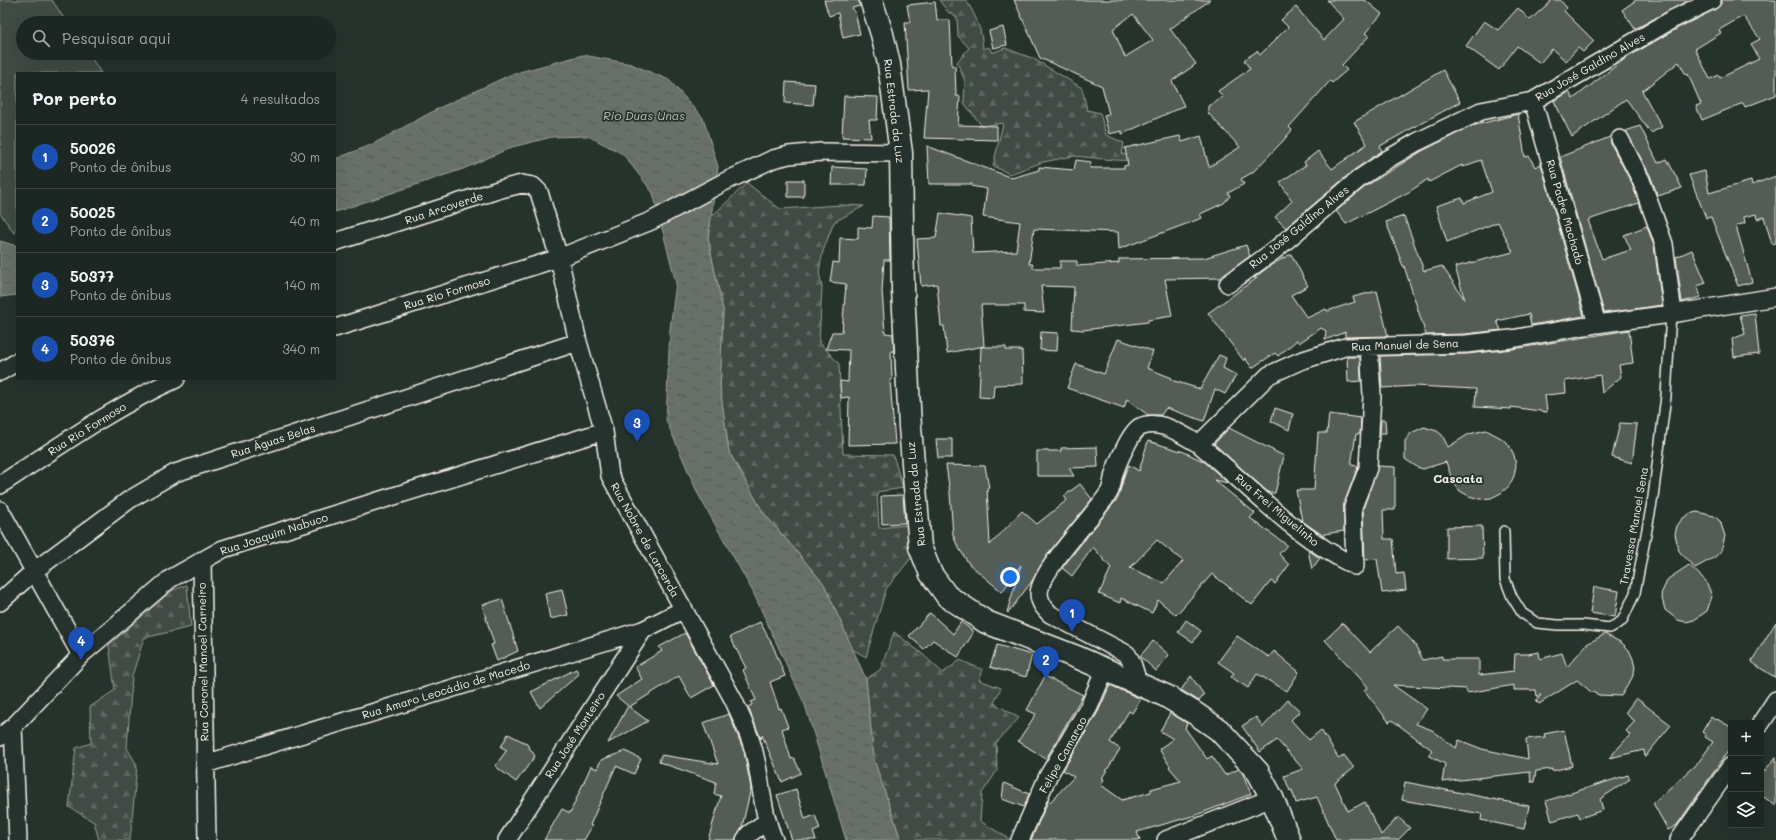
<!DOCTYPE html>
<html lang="pt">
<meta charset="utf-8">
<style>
:root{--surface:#1c2622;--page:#29322f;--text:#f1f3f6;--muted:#a0a5a5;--line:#3a4340;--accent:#8bbbb9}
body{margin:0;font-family:Mali,sans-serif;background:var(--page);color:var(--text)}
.controls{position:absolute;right:12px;bottom:12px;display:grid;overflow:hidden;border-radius:0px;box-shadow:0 4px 16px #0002}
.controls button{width:36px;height:36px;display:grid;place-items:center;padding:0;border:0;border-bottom:1px solid var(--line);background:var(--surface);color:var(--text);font:20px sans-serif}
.you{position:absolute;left:1010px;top:577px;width:14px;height:14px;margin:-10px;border:3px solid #fff;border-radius:50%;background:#1a73e8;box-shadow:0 0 0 6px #1a73e833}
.badge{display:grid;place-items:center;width:26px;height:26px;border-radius:50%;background:var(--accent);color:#fff;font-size:13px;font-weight:700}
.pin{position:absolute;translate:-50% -33px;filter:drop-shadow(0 1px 2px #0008)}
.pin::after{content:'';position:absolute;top:21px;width:14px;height:12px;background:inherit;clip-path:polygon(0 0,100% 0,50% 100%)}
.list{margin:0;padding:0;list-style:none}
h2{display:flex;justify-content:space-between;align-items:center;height:52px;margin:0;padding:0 16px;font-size:17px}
h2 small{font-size:13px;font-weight:400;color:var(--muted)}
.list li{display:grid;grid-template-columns:26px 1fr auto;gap:12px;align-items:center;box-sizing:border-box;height:64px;padding:0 16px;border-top:1px solid var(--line)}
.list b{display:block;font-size:15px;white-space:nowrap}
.list p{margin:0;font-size:13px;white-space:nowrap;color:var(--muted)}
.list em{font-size:13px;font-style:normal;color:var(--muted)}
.icon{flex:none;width:22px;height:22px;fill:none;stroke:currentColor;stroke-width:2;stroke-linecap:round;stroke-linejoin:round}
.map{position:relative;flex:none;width:1776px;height:840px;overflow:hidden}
.search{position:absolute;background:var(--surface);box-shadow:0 4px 16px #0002;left:16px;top:16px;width:320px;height:44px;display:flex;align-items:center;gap:10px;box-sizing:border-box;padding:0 14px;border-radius:22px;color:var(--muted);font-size:15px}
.panel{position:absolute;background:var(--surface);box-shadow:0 4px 16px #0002;left:16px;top:72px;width:320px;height:308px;border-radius:0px}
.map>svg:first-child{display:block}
.forest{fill:url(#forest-firs);stroke:#9a9e96}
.park{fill:#414b45;stroke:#9a9e96}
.water{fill:url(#water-ripples);stroke:#9fa39b}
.building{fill:#525c55;stroke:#f4f1e8;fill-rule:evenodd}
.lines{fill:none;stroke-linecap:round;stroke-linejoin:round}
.lane-casing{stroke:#f4f1e8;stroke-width:12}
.street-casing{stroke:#f4f1e8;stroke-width:20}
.secondary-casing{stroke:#f4f1e8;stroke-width:25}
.lane{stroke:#26332d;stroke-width:9}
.street{stroke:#26332d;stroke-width:17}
.secondary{stroke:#26332d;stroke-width:22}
.labels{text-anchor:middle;stroke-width:3.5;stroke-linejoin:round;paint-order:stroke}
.street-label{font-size:11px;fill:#f4f1e8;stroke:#26332d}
.water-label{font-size:12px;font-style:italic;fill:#bcbdb5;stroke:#26332d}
.neighbourhood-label{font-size:12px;font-weight:bold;fill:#f4f1e8;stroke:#26332d}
</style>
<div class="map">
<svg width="1776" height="840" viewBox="0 0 1776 840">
<defs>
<pattern id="forest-firs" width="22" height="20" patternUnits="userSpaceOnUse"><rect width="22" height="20" fill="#414b45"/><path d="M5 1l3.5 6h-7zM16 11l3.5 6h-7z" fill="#5d6560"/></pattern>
<pattern id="water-ripples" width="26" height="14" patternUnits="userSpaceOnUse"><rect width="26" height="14" fill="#676f68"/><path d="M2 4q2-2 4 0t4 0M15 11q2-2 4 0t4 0" fill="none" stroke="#565a55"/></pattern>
</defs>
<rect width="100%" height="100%" fill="#26332d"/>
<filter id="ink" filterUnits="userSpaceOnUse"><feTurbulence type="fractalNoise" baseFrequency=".025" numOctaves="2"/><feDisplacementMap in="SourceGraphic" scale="8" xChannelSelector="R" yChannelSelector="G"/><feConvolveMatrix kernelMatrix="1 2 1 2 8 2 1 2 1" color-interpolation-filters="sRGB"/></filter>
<g filter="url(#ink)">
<path class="forest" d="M939,0h27c10,16 16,30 17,49l6,-2 3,6 13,-5 29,11 48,29 5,22 13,3 6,22 18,8 -2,12 22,-3 -2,9 -27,-1 -41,-4 -31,6 -33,12 -17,-8 10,-43 -21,3 -18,-23 1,-22 -8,-19 12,-14 -11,-12 -1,-19 -9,-5z
M747,183l33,26 60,-4 24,1 -30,16 -11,29 -4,21 3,15 -3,55 20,22 4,90 50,1 10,33 -26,4 2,36 28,-3 13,22 -34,42 -20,68 -14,-8 -28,-65 -61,-72 -34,-60 -9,-64 3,-78 -15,-71 3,-22z
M187,585l4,42 -47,11 -12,38 -5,72 10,17 -7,75h-31l-5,-18 -25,-15 7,-59 15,-5 -1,-36 25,-17 -6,-45 62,-54z
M894,632l26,20 23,21 17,-13 23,10 -4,10 22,8 -7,15 25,15 -23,25 1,28 -15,22 -2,28 31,19h-110l-27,-80 -8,-81 14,-9z"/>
<path class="park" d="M0,0h52l15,23h-44v30h65l13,20h-84v158l-3,2 -14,-20z"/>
<path class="water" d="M583,55l48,9 38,16 34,38 15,49 -10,72 15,71 -3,78 9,64 34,60 61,72 42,95 8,81 27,80h-55l-41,-135 -53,-115 -54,-96 -32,-74 4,-91 6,-46 -23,-90 -30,-39 -35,-18 -36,1 -40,10 -49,22 -128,43v-53l36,-14 70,-38 71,-33z
M0,241l17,5v49l-17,2z"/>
<path class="building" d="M824,0h35l1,6 -8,2 3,4 5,22 -17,4 -5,-25 -9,3z
M1014,0h196l-40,29 26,35 -24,17 12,25 -62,28v-3l-13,3 -5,-19 5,-1 -7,-28 -62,-28zM1133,14l20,26 -28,17 -12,-28z
M1327,0h38l17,14 -17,19 4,3 -27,29 5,5 -15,13 -2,-2 -41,46 3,3 -10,12 -29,30 -12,7 3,5 -16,9 2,3 -6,7 -24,11 2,4 -83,31 -1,-17 -84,-3 -5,35h4v4h27v-7h17v5l42,-3v-4l85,-1 42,-13 4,11 -30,22 -55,1 7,37 -24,4v2l-65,8 -11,-1 2,-42 -33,-1 3,27 -20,-1v-7h-43l3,41 -37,7 -3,-27h-3l-4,-42 -16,2 -4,-47 19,-1 4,-25 31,5 2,35 43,-2 4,-29 -37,-5 4,-28 -16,-3 1,-2h-43l-2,-38 85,32 27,-8v-3l35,3 2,-10 15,2 -1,6h34v-2l4,-1 -3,-17 55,-12 2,6 19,-6 8,31 31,-20 -32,-34v-7l15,-9 -5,-6 32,-22 -6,-9 13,-9 3,4 28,-28 -7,-7 15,-13 28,33 20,-21z
M1552,0h8l7,8 -3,3 30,30 -11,11 -5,-4 -12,13 -14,-12 -12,14 -23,-17 -18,24 -33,-24 18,-25 14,9 20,-22 12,12z
M1636,0h53l-54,29 -13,-19z
M1722,0h54v95l-31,12 -2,-4 -41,17 -6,-14 5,-2 -13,-30 -2,1 -7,-13 -37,29 20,36 -11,6 -25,-34 -54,38 -18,-36 15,-9 4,7 53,-41 52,-30 38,-19 4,-4zM1743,16l17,23 -9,5 8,15 -39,19 -1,-3 -9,4 -15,-30 26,-16 -2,-3z
M935,2l2,18h13l2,46h3l1,30h4l-2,29 39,1v14l-73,-2 4,-49 -19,1 -4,-68h5l-3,-17z
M1003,27l4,18 -14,3 -4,-17z
M1443,70l17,32 -80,44 2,5 -28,19 -68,58 -11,-11 17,-16 -12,-19 26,-17 -2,-3 14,-11 14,18 35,-25 -13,-22z
M786,82l29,2 -2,21 -28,-2z
M844,96l34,1 -1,23h-8l2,18 -29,-1z
M1518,114l7,43 4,-1 6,11 6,-3 43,152 -53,9 -2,-11 -32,7 4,9 -36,4 -39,1 -22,-69h-1l-17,-44 18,-6 20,55 18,-5 23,34 -10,-33 58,-15 -15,-30 -51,20 -11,-36 26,-8 2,5 28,-11 -11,-32 -19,7v-2l-33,17 -1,-3 -19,13 -63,32 -10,-13 30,-25 56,-35 50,-25z
M1640,126l18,37 9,-4 15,29 -24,8 -8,-21 -24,-44z
M1610,137l1,7 21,40 7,19 -51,17 14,39 29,-9 -7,-15 23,-9 7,20 8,59 -58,8 -44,-156z
M832,167l35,2 -1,16h-35z
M1705,171l4,22 42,-12 1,4 24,-9v67l-4,1 -8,-27 -7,2 -1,-5 -12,3 1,6 -9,3 16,56 -14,4 -27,-69 -5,1 -17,-43z
M788,180h16v17h-16z
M873,216l16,1 1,43h-6l-2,31 3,42 8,1 1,17h-3l1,29h-2l5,64 -47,1 1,-48 -8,1 -1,-17 8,1 1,-32 -23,-1 6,-17h10l4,-48 -16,-2 3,-20 6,1 1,-25 18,1v-12l14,1z
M1692,250l14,33 -9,3 4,11 -19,5 -6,-45z
M1291,254l17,32 -17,9 16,23 19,-9 1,2 28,-9 -2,-5 24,-6 11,45 -43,1v-5l-20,8 1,-9 -5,-3 -22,15 -2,-3 -19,16 -3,-3 -23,15 -7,-10 -1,3 -36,-48 49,-35h-3l17,-13z
M1755,313l4,41 -25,3 -2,-18 13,-5 -5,-19z
M1629,330l4,33 -14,2 2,12 -19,16 -2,-18 -35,6 1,12 -21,2 2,17 -36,-5v2l-36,-2 1,-18 -61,-3 -33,2 -2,-32 87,-2 46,-5z
M1041,332l17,1 -1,18 -17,-1z
M1118,339l35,12 -6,17 25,10 -1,2 29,9 19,-34 7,3 -3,10 13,7 -11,19 -10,-5 -11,32 -38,-13 -5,7h-13l-21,-16 -3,9 -57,-20 9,-24 28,10z
M981,347h25v3h16l1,34 -29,1 -1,13 -14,-1z
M1347,357h13l1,24 -13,1z
M1275,408l18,6 -4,16 -18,-9z
M1329,414l32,4 -1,16h-4l-5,31 7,1 -14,38v27l-20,3v2l-22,-15 -6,-31h18l4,-57h9z
M1381,420h4l1,13h-6z
M1620,423l17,1 -5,39 -20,-6z
M1424,427l13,4 5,4 6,12 21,-13 17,-4 15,8 8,7 5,10 2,10 -2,11 -5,10 -8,7 -10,5 -11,1 -11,-3 -9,-5 -7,-9 -7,-20 -23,7 -6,-2 -12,-8v-18l6,-8z
M1229,428l55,28 -9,37h-6l-55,-49z
M936,439h16v19h-14z
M1148,441l36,11 21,10 23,21 -14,-3 41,33 -5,5 37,27 -8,9 10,11 -14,19 -4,-3 -19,24 -40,-31 -36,41 -18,-15 -6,13 -31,-15 -1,5 -21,-9 12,-26 -18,-21 -21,29 -10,-8 56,-70 7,-25 4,-8 10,6zM1157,540l26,21 -19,22 -34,-15z
M1097,447l1,20 -29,1 5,8h-37v-25h24v-3z
M946,465l39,1 4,22h-2l3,57 32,-34 15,13 30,-24 -3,-4 16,-12 12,15 -42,52 -18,30 -24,32 -1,-1 14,-47 -19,27 -33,-28 -12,-19 -4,-10 -3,-42z
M1378,466l17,1v43h-12l1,29h9l3,35 8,-1 2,17 -24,3 -5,-34 -12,1 -2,-51z
M903,495l2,28 -23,1 -1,-28z
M1697,512l17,4 6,5 5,15 -4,15 -6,6 -20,11 -16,-17 -4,-17 2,-8 5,-7 7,-5z
M1482,526l1,32 -36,1v-32z
M1308,550l12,8 -8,11z
M1689,565l17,16 6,15 -5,15 -13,9 -8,2 -8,-2 -13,-10 -4,-16 7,-15z
M1594,587l25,4 -4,26 -25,-4z
M562,589l6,26 -18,4 -5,-26z
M502,599l16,52 -21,10 -6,-16 3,-1 -12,-39z
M930,613l23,21 8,-12 11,8v5l-14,22 -25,-17 -9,9 -15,-13z
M1186,620l15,11 -8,11 -15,-10z
M760,622l13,24 12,30 -15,6 9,27 2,-1 7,19 -6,2 9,30 3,-1 7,15 -19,9 -20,-47 -1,4 -13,-32 4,-2 -1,-3 5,-2 -13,-30 3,-2 -16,-31z
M1776,622v56l-25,-16z
M1343,623l27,29 28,-26 16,17 9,17 19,-4v3h37v16l35,-4 1,-17h13l11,-2 1,7 22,-6 5,14 20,-23 18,-10 17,9 7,7 4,9 2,9 -3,10 -11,18 -22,-1 -9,-4 -13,-11 -38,24 -3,-3 5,-6 -4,1 -1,-6h-22v-5l-47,8 -1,-4 -73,-4 34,24 -11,15 16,6 24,18 3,-8 23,9 46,10 -2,-20 19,-2 -1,-3 20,-4 8,36 -20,5v-2l-16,2 -2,11h-3l-1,-10 -88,10 3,-18 -17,-9 4,-5 -40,-30 -3,2 -25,-32 4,-3 -43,-47z
M685,633l29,52 -23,13 -12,-22 -50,31 19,14 -40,22 20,-37 -12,-10 26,-17 -7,-12 27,-16 -3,-4z
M1237,636l32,21 5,-6 25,21 -12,19 -30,-17 -9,14 -17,-11 3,-4 -16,-11z
M1153,641l16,14 -13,16 -16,-15z
M997,645l35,10 -6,22 -36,-10z
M576,669l3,5 -39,34 -9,-16z
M1045,676l38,19 -37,64 -28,-18 18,-27 -9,-4z
M1191,676l13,19 -5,6 -18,-11z
M1110,685l31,14 -9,14 -3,-2 -19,31 10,7 -18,29 2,1 -3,6 21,15 29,-8v-3l30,-8 -12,-14 1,-1 -11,-17 14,-10 -13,-8 10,-18 17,10 -2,5 10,14 12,17 5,-3 13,19 14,-6 4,5 8,20 -55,21 -59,17 3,8h-109l17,-39 2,1 24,-25 -11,-7 35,-58z
M1636,698l35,27 -26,32 -1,-7 -35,8 21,-23 -4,-4 9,-10 -10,-8z
M1288,700l12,11 -9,9 18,20 12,-10 18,29 5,-4 10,13 -19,15 13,28 17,-9 16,33 17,-18 12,11 -12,12h-62l-19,-43 -21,6 -4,-13 -2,1 -6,-15 19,-7 -26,-29 -17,12 -18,-26 14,-9 7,10z
M729,714l15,37 7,37 -9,39 -7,13h-27l13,-44 -7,-2 2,-12 -57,-20 2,-7 57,9 -15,-41z
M1711,717l4,3 2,-1 14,8v20l-54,78 -9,5 -15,-27 41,-37 1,1 18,-25 -8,-5 1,-2 -4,-3z
M508,734l18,9 9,13 -19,26 -21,-16 12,-16 -6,-3z
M625,751l16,8 -7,15 -18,-8 -26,59 2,1 -8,14h-40l18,-31 8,4 21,-47 6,3 4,-9z
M1776,757v49l-15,-11v-20z
M1628,775l2,4 -30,20 3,11 -23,8 -2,-5 -26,8 -6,-20z
M1405,782l124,24 -5,23 -43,-9 1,-6 -80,-14z
M1004,783l25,11 -5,13 -22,-8z
M796,789l9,30 10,-4 5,14 -7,3 3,8h-24l-15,-45z"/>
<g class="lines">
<defs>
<path id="lane" d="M1504,531l1,48 7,18 10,16 15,10 21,2h25l27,3 12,-7 13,-28 18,-96 13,-101 5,-82"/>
<path id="street" d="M1533,101l64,223
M1620,139l21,41 23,64 9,70
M335,242l166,-53 21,-5 11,2 6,6 20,66 19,84 26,89 6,45 123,223c8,18 18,37 22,57 7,29 7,57 19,84
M1228,284l47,-34 85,-72 28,-19 29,-17 64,-31 52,-10 140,-82 39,-19
M335,328l224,-70 92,-37 73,-39 49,-23 16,-4 32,-3 80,1
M0,372l17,-10
M1199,444c51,43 96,93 156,122l-2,-59 15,-39 4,-73 -3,-48
M0,485c57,-37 113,-78 176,-106
M0,510l81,145
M202,560l5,280
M0,602l34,-31 95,-71 46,-27 403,-131
M1139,685l-7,-22 -5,-9 -77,-40c-6,-6 -11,-12 -11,-21 2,-24 54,-76 69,-99 4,-5 4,-13 6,-20 3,-10 17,-43 26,-47 20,-9 42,8 59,17l70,-69 31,-14 45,-14 121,-3 45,-5 86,-15 74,-10 105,-17
M1761,723l15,-23
M13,727l5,113
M0,737l13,-10 68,-72 89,-76 53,-30 29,-9 352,-109
M205,764l438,-134 41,-21
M507,840l136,-210
M745,840l4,-6 17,-12
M1020,840l28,-64 41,-69 16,-38
M1166,840l106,-42
M1679,840l52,-74"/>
<path id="secondary" d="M871,0l11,34 7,30 12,89 2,137 7,137 10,120 11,27 16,22 39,26 93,36 87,38 30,18 23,16 39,42 14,26 17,42"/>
</defs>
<use href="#lane" class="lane-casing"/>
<use href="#street" class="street-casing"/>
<use href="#secondary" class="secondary-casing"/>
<use href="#lane" class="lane"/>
<use href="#street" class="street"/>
<use href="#secondary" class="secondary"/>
</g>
</g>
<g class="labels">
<g class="street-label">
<text transform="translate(1590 67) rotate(-30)" y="4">Rua José Galdino Alves</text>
<text transform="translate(894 111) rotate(83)" y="4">Rua Estrada da Luz</text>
<text transform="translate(444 208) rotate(-18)" y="4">Rua Arcoverde</text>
<text transform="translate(1565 212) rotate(74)" y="4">Rua Padre Machado</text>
<text transform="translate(1299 227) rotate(-39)" y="4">Rua José Galdino Alves</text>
<text transform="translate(447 293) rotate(-17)" y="4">Rua Rio Formoso</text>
<text transform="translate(1405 345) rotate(-2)" y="4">Rua Manuel de Sena</text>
<text transform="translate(87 429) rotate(-32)" y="4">Rua Rio Formoso</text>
<text transform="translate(273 441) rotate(-18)" y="4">Rua Águas Belas</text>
<text transform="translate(916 494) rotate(-96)" y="4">Rua Estrada da Luz</text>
<text transform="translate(1277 510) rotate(40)" y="4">Rua Frei Miguelinho</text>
<text transform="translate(1634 526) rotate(-80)" y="4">Travessa Manoel Sena</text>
<text transform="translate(274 534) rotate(-18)" y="4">Rua Joaquim Nabuco</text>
<text transform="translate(645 540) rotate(61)" y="4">Rua Nobre de Larcerda</text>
<text transform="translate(203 662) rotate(-91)" y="4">Rua Coronel Manoel Carneiro</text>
<text transform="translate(446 690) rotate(-17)" y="4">Rua Amaro Leocádio de Macedo</text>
<text transform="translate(575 735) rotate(-57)" y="4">Rua José Monteiro</text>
<text transform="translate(1063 755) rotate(-61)" y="4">Felipe Camarao</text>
</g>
<g class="water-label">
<text x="644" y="120">Rio Duas Unas</text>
</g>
<g class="neighbourhood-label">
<text x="1458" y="483">Cascata</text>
</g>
</g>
</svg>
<div class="controls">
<button>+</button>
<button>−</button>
<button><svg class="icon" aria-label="layers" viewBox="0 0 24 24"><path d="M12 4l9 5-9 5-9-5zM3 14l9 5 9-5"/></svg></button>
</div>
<div class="you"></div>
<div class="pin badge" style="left:1072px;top:632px;background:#1a4fb4">1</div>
<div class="pin badge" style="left:1046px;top:679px;background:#1a4fb4">2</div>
<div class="pin badge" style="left:637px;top:442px;background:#1a4fb4">3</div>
<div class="pin badge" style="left:81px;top:660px;background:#1a4fb4">4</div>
<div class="search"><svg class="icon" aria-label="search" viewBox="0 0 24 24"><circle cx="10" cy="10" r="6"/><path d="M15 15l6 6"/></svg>Pesquisar aqui</div>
<section class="panel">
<h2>Por perto<small>4 resultados</small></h2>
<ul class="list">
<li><span class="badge" style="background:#1a4fb4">1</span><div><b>50026</b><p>Ponto de ônibus</p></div><em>30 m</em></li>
<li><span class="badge" style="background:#1a4fb4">2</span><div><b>50025</b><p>Ponto de ônibus</p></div><em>40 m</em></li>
<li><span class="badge" style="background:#1a4fb4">3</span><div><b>50377</b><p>Ponto de ônibus</p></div><em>140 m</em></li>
<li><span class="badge" style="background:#1a4fb4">4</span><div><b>50376</b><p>Ponto de ônibus</p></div><em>340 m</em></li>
</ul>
</section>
</div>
